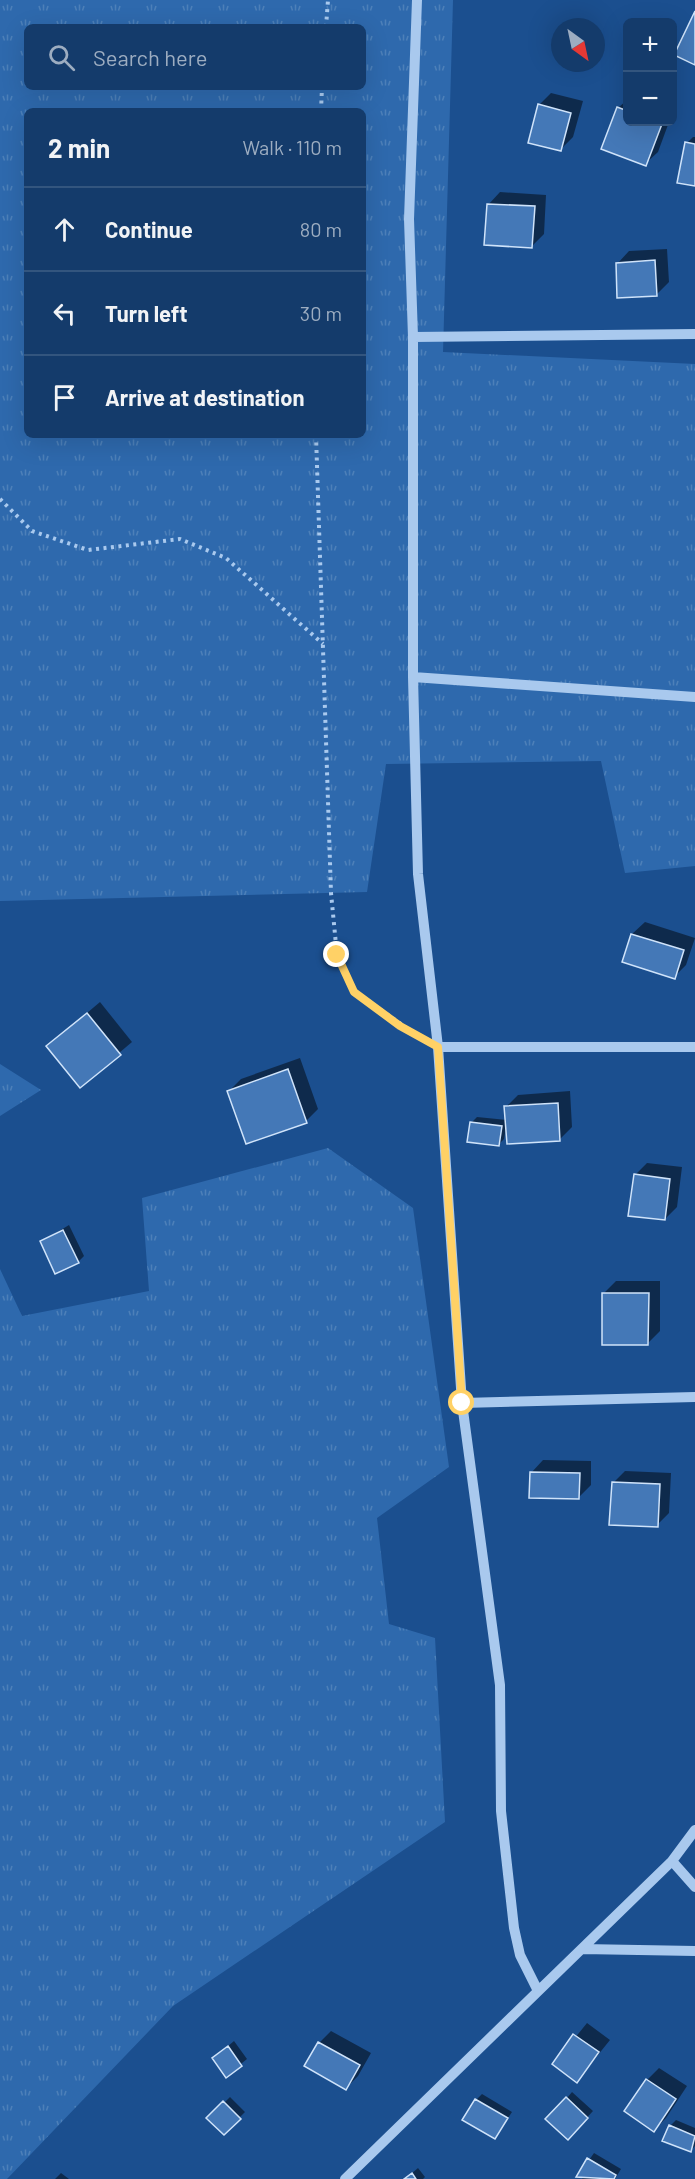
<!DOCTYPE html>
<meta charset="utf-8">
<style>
:root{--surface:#143b6b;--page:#214673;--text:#f1f3f6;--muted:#9dadc1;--line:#33557e}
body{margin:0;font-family:Barlow,sans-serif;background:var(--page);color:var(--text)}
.controls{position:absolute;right:18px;top:18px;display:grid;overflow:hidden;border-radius:9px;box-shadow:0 6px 24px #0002}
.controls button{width:54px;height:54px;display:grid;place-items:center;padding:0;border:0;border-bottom:2px solid var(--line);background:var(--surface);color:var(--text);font:30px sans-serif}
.compass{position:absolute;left:551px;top:18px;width:54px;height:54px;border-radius:50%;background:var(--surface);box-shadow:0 6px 24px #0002;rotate:147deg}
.stop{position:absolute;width:18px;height:18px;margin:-14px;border:4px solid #ffd166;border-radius:50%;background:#fff}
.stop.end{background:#ffd166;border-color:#fff;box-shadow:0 2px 6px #0008}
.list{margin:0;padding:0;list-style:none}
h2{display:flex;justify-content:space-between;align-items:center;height:78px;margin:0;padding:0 24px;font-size:26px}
h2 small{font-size:20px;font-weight:400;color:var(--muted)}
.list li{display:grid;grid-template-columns:39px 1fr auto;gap:18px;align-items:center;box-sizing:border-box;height:84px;padding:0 24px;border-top:2px solid var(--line)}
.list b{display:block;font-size:22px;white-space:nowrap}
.list em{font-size:20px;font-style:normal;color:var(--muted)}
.icon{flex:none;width:33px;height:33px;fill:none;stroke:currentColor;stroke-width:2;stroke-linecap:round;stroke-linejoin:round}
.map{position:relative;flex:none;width:695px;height:2179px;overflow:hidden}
.search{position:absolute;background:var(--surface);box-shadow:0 6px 24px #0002;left:24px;top:24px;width:342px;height:66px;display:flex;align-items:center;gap:15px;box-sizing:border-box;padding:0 21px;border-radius:9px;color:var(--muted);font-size:22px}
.panel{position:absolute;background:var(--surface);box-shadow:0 6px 24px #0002;left:24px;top:108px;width:342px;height:330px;border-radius:9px}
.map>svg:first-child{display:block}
.grass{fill:url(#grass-tufts);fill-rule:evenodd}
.shadow{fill:#0007}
.building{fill:#4478b7;stroke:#cfe3fa;stroke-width:1.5}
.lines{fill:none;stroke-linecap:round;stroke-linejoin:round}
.path{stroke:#a9c9ee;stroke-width:4;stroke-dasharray:3 4.5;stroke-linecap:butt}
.minor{stroke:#a9c9ee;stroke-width:10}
.route{stroke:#ffd166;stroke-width:8}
</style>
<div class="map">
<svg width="695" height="2179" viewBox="0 0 695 2179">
<defs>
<pattern id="grass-tufts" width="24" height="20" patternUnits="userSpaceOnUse" patternTransform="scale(1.5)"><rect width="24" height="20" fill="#2e69ad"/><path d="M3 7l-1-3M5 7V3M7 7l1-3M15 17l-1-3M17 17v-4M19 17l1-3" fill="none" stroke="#4d80b9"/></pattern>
</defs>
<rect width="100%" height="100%" fill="#1b4f8f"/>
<path class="grass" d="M0,0h453l-10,352 252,12v502l-70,7 -24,-112 -215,3 -19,128 -367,9zM27,27h336v60h-336zM27,111h336v324h-336z
M0,1064l41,26 -41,26z
M328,1148l85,60 36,259 -72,51 12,106 46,14 10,184 -272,184 -166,173h-7v-910l22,47 127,-25 -7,-93z"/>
<path class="shadow" d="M551,93l32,8 -10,36 -12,12 -22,-44z
M628,99v23h41l-11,30 -13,12 -27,-56z
M693,137h2v47l-8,-41z
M500,192l46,3 -2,39 -12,12 -44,-41z
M667,249l2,33 -12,12 -40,-30 12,-13z
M645,922l50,16 -9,27 -12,12 -50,-16 8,-27z
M100,1002l32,40 -52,44 -32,-40z
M300,1058l18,51 -12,12 -77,-30 12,-12z
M570,1091l2,36 -12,12 -54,-11 -2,11 -6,6 -27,-22 6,-6 30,3 -1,-13 12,-12z
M647,1163l35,4 -5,40 -12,12 -30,-44z
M69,1225l15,31 -6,6 -37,-20z
M616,1281h44v50l-12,12 -44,-50z
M543,1460l48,1v24l-12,12 -48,-24z
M625,1471l46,2 -2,40 -12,12 -44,-42z
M587,2023l23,17 -33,41 -23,-17z
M331,2031l40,22 -13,23 -12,12 -27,-45z
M234,2041l13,18 -21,17 -12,-18z
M659,2068l28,18 -21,32 -12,12 -7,-50z
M572,2092l21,19 -25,27 -1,-40z
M482,2094l30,18 -17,25 -19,-37z
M230,2097l15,15 -21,21 -15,-15z
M676,2120l19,8v18l-5,5 -20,-25z
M594,2153l27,16 -6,10h-32l-5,-3z
M418,2168l7,9 -2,2h-18z
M61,2173l8,6h-14z"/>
<path class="building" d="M695,11v54l-21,-10z
M538,104l33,9 -10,38 -33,-8z
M617,107l11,4v11l34,2 -16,42 -45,-17z
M685,142l10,2v42l-18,-3z
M487,204l48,2 -3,42 -48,-3z
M655,260l2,36 -40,2 -1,-35z
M631,934l53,16 -9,29 -53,-17z
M87,1013l34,42 -41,33 -34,-42z
M288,1069l19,54 -61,21 -19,-53z
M558,1103l2,38 -53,3 -3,-38z
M470,1122l32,4 -3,20 -32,-4z
M634,1174l36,5 -5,41 -37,-4z
M63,1230l16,33 -24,11 -15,-33z
M602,1293h47l-1,52h-46z
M530,1472l50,1 -1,26 -50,-1z
M612,1482l48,2 -2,43 -49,-2z
M573,2034l26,18 -22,31 -25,-19z
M318,2042l42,23 -14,25 -42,-24z
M228,2046l14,20 -16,12 -14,-20z
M646,2079l30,20 -22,33 -30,-21z
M566,2097l22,21 -20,22 -23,-21z
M475,2099l33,19 -13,21 -33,-19z
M223,2101l18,18 -17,16 -18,-17z
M669,2125l26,11 -4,16 -29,-11z
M587,2158l29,17 -2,4 -38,-2z
M412,2173l4,6h-12z"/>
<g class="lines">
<path class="path" d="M326,27l2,-27
M321,111l1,-24
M316,435l15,458 6,62 17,36 61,43
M0,499l32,32 56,19 92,-11 46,19 97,86"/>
<path class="minor" d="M417,0l-8,219 4,118v340l5,197 20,173 24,356 38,282 1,126 13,117 6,27 18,36
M413,337l282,-3
M413,677l282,20
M438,1047h257
M462,1403l233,-6
M672,1861l23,26
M582,1949l113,2
M345,2179l327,-318 23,-31"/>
</g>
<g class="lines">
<path class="route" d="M337,955l17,37 46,34 38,21 24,356"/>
</g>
</svg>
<div class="controls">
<button>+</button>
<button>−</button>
</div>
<svg class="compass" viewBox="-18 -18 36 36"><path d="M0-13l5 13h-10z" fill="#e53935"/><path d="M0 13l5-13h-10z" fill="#9dadc1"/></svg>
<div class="stop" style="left:462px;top:1403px"></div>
<div class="stop end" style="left:337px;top:955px"></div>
<div class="search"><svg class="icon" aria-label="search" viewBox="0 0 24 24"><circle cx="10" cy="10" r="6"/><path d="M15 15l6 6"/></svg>Search here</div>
<section class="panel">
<h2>2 min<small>Walk · 110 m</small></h2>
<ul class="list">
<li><svg class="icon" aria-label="ahead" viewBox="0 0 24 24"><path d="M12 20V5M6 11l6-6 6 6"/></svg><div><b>Continue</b></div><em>80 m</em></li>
<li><svg class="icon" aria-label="left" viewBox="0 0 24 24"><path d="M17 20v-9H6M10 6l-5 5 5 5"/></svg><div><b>Turn left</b></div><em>30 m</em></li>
<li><svg class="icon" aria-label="arrive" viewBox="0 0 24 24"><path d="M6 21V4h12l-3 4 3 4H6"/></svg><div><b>Arrive at destination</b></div></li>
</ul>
</section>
</div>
